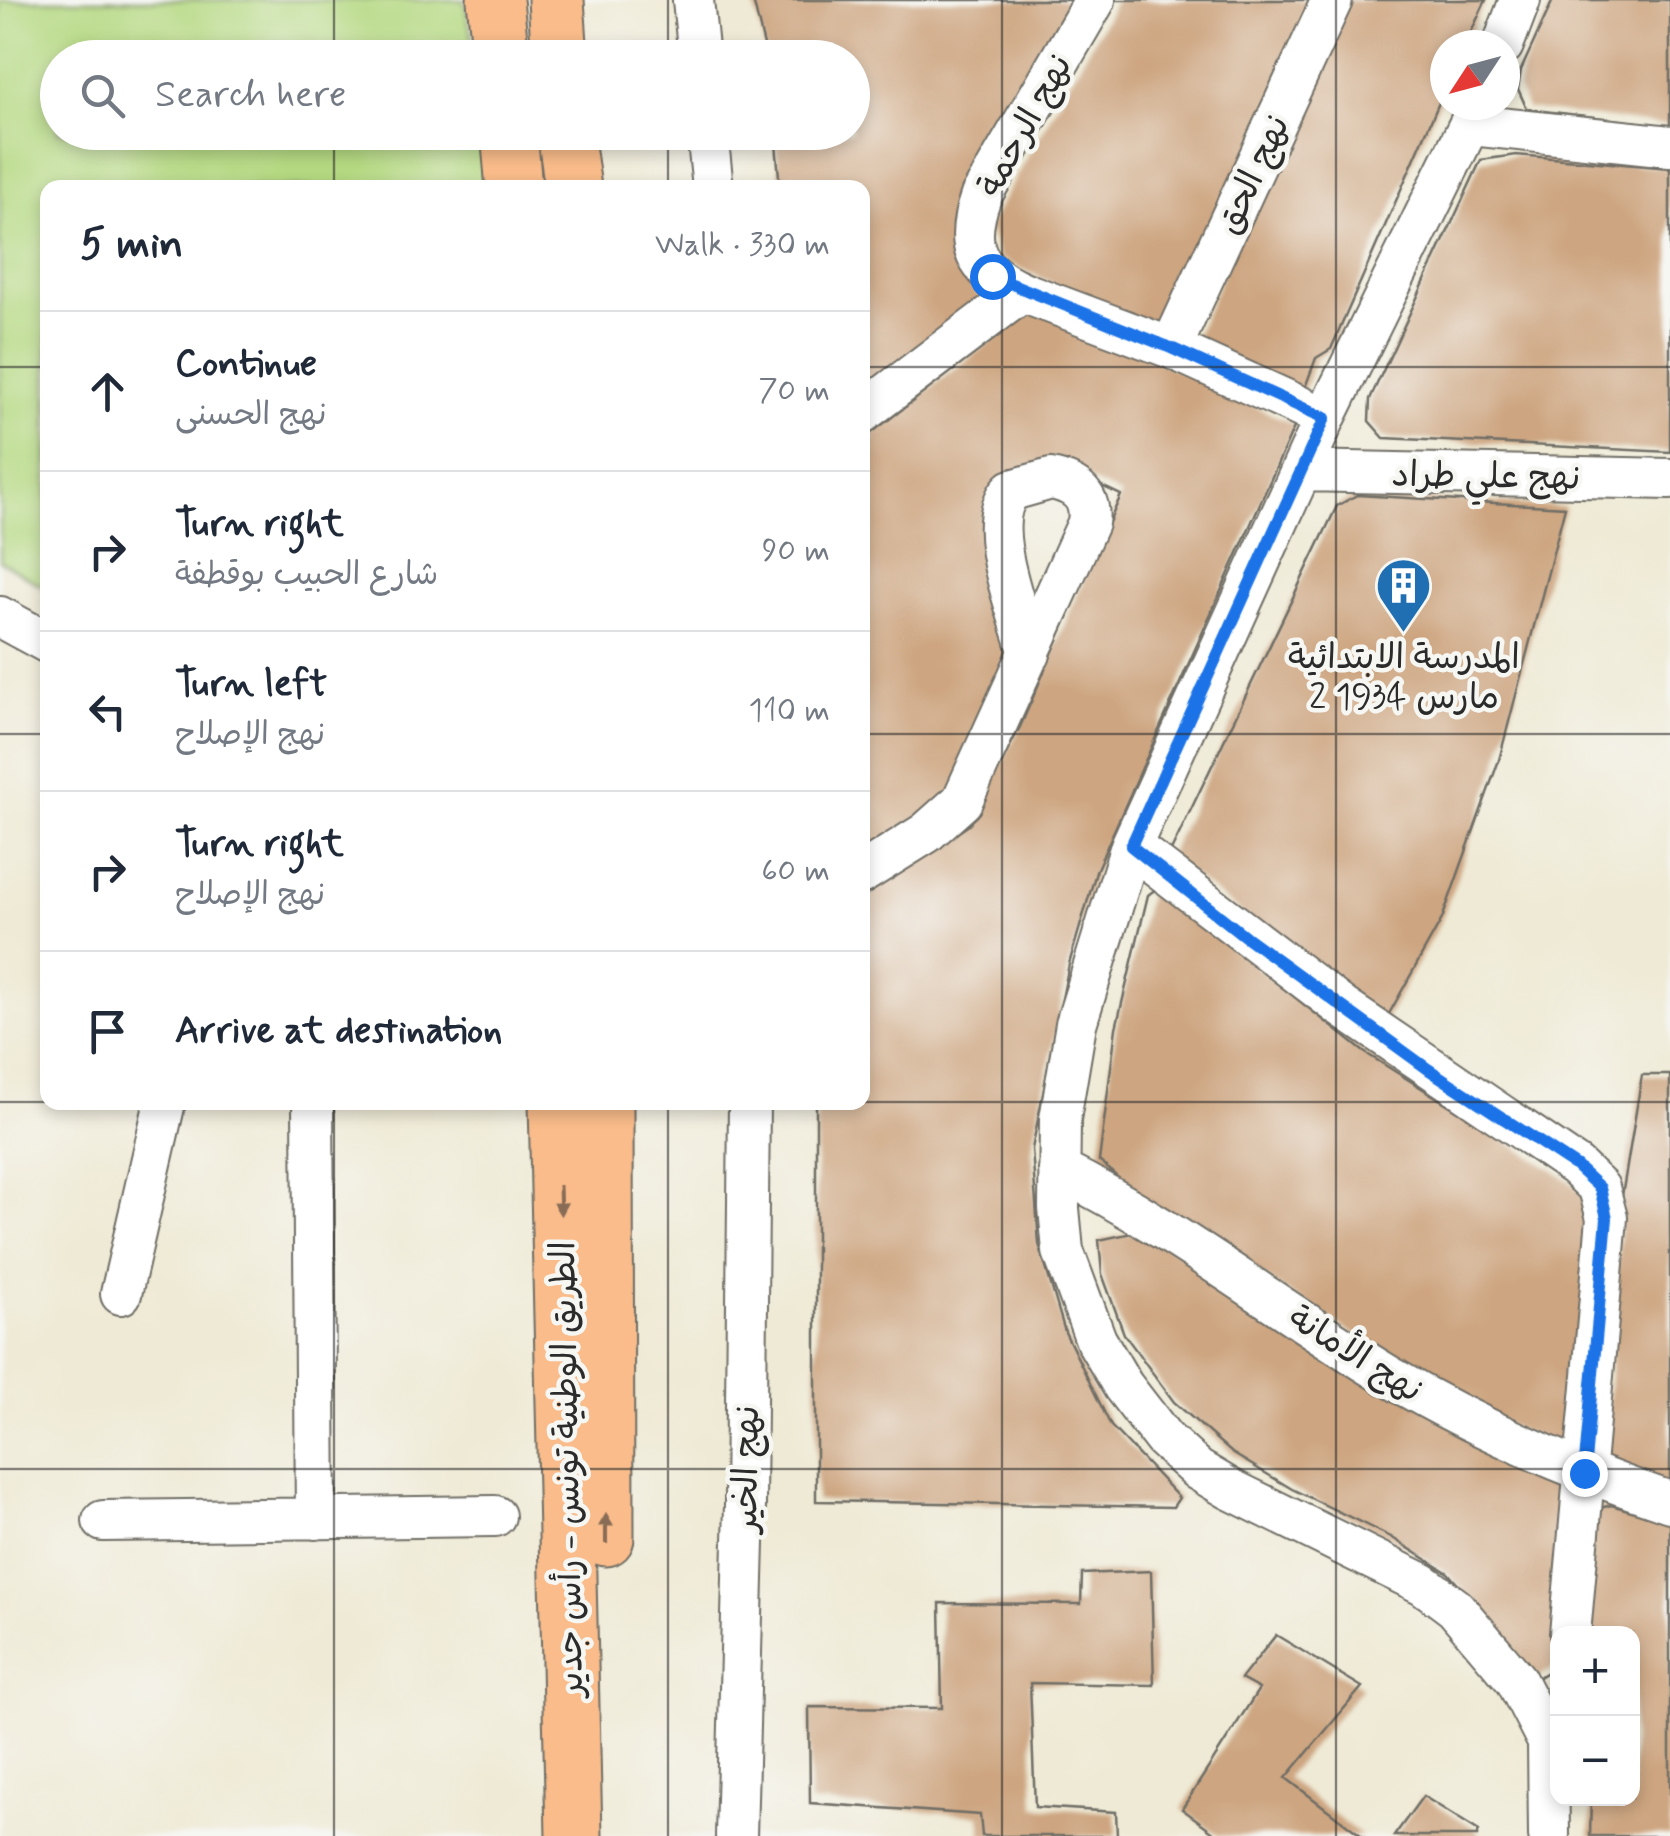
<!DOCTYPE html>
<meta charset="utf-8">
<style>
:root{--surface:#fff;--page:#f2f2f3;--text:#1f2937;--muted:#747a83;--line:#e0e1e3}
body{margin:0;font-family:Mynerve,"Playpen Sans Arabic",sans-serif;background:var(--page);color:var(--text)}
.controls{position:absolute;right:30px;bottom:30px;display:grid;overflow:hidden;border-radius:20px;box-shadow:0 5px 15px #0003}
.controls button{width:90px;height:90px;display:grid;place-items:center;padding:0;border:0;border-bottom:2px solid var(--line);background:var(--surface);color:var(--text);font:50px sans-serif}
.compass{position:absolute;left:1430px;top:30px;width:90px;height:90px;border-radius:50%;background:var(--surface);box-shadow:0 5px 15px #0003;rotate:234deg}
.stop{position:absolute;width:30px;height:30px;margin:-22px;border:8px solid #1a73e8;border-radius:50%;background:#fff}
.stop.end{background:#1a73e8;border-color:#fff;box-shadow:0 2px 10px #0008}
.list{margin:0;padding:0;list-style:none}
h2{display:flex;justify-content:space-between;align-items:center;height:130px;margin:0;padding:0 40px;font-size:42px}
h2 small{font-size:32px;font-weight:400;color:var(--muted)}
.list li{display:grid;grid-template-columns:65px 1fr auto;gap:30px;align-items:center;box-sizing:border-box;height:160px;padding:0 40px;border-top:2px solid var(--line)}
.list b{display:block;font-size:38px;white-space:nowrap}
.list p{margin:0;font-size:32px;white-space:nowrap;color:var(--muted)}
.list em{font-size:32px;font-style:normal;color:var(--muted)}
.icon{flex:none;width:55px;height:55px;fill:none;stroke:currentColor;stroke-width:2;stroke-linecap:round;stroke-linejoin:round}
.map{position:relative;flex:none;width:1670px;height:1836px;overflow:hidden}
.search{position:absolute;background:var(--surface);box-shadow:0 5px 15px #0003;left:40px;top:40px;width:830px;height:110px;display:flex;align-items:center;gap:25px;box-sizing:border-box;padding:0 35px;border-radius:55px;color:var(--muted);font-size:38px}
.panel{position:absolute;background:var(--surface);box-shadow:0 5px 15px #0003;left:40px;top:180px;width:830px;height:930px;border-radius:20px}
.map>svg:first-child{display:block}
.green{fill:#b5d982;stroke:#708256;stroke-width:2.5}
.building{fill:#cda580}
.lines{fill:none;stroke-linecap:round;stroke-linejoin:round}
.minor-casing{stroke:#706e66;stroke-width:44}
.primary-casing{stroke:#706e66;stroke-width:59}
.minor{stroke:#fff;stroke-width:40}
.primary{stroke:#f9bc8a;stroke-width:55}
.oneway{fill:#886c56}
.route{stroke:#1a73e8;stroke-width:12}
.grid{fill:none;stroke:#2b2b2b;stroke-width:2.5;stroke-opacity:0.55}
.labels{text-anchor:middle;stroke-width:9;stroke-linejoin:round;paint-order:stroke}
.street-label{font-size:35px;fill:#2b2b2b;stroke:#f6f6f2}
.poi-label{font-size:35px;fill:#2b2b2b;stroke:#f6f6f2}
</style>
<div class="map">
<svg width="1670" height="1836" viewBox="0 0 1670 1836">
<rect width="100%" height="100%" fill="#f6f6f2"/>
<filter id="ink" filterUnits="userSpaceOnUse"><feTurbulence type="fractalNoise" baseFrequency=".01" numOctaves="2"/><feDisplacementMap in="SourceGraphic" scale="20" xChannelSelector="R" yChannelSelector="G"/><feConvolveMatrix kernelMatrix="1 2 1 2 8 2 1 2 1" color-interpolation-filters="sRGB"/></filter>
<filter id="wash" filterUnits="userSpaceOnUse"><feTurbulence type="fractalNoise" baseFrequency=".0048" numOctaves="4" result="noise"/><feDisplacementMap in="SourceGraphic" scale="40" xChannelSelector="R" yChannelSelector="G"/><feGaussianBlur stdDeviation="2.25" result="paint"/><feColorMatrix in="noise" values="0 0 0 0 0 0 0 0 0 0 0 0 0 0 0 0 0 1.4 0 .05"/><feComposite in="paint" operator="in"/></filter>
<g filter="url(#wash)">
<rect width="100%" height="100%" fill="#efead5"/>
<path class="green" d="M0,0h464l12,57 -418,1v74l423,1 4,54 -437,1 -1,401 -47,-28z"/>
<g id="blocks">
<path class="building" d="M753,0h331l-123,221 15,65 14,17 -128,100v-215h-82l-5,-56h77v-74h-85z
M1116,0h202l-150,336 -170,-78 -10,-32z
M1345,0h141l-21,45h-20v44l-114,260 -15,9 -13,35 -111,-50z
M1553,0h117v126l-143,-17 -9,-20 3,-19z
M1516,155l154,13v284l-286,-14 -15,-17 1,-22 111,-239z
M1052,312l243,113 -198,444 -28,95 -37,185 7,95 26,88 46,94 68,72 -6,9 -357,-6v-399h46v-204l107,-73 51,-98 101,-232 -72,-34 -62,35 33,145 -68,160 -90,60v-421l165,-126z
M1357,495l208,12 -66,253 -57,159 -57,102 -217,-164 169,-351z
M1157,888l207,164 206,129 27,30 -19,216 -13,21 -89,-35 -335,-215 -42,-37 17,-133 32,-133z
M1642,1075h28v420l-67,-21 19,-278z
M1141,1231l430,250 -13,184 -21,13 -89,-105 -57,-36 -99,-48 -60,-36 -58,-51 -50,-68 -22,-60 -3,-34z
M1611,1505l59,17v314h-80l1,-38h41v-164h-51l6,-122z
M1151,1571l3,114 -124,-2 5,124 81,5 1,24h-135l-2,-21 -170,-12 -1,-96 133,1 -2,-105 141,1 1,-30z
M1276,1635l86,52 -76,91 76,58h-143l-37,-27 77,-120 -18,-10z
M1423,1796l56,35 -2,5h-83z"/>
</g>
</g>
<g filter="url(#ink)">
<use href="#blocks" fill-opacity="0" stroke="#706e66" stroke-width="2.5"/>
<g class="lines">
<defs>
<path id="minor" d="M693,0l6,58
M1503,45l17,-45
M1479,105l-154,313 -194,428 -55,178 -16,95 -1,89 4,43 33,89 27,46 41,53 34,31 32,19 193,95 32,24 61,72 32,62 1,94
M1471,125l199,21
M707,132l6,56
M1022,292c-48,-22 -59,-46 -41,-96l114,-196
M1171,348l161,-348
M862,413l160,-121 149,56 154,70
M1302,471l368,8
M0,617l48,26
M1131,846l211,161 234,159 23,22 8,30 -37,416
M862,873l64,-40 36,-32 126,-278c4,-27 -12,-39 -37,-44l-39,11c-32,32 7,123 18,164
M313,1102l3,417
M1059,1170c116,58 217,138 328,205 90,54 184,94 283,127
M121,1294l44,-192
M103,1521l392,-5
M736,1836l9,-331 4,-403"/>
<path id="primary" d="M495,0l6,58
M556,0l4,58
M509,132l5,56
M565,132l8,56
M557,1102l17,734
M605,1102l1,436"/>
</defs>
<use href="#minor" class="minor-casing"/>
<use href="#primary" class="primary-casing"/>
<use href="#minor" class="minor"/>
<use href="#primary" class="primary"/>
</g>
<defs><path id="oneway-solid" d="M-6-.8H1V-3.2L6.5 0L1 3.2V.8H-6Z" transform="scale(2.5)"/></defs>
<g class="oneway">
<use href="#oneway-solid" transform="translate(560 1200) rotate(88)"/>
<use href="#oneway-solid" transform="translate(606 1529) rotate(-90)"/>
</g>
</g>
<g class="lines" filter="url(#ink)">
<path class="route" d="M992,276l179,72 154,70 -194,428 115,91 182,132 148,97 24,22 7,30 -23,255"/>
</g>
<path class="grid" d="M334,0v58M668,0v58M1002,0v1836M1336,0v1836M334,132v56M668,132v56M0,367h48M862,367h808M0,734h48M862,734h808M0,1102h48M334,1102v734M668,1102v734M862,1102h808M0,1469h1670"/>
<defs>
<symbol id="building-pin" viewBox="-11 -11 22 30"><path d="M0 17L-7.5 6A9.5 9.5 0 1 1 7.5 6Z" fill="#1f6fb2" stroke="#f6f6f2"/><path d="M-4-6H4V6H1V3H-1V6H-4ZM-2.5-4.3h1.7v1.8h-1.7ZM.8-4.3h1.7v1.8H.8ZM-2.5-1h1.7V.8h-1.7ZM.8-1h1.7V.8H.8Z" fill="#fff"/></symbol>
</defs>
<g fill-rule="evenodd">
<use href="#building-pin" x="1372" y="554" width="63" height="86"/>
</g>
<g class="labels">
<g class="street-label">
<text transform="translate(1024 125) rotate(-61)" y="12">نهج الرحمة</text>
<text transform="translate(1252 174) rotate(-65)" y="12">نهج الحق</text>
<text transform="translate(1486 475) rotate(1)" y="12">نهج علي طراد</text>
<text transform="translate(1356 1353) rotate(32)" y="12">نهج الأمانة</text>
<text transform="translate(566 1469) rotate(-91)" y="12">الطريق الوطنية تونس - رأس جدير</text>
<text transform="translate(745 1469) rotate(-89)" y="12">نهج الخير</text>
</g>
<g class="poi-label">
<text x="1404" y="668">المدرسة الابتدائية<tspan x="1404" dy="40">2 مارس 1934</tspan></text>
</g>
</g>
</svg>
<div class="controls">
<button>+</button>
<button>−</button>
</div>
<svg class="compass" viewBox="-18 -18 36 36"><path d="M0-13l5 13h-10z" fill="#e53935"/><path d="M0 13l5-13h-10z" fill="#747a83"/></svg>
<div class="stop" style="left:992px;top:276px"></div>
<div class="stop end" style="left:1584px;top:1473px"></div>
<div class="search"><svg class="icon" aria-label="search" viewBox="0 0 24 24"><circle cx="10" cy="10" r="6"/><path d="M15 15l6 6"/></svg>Search here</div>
<section class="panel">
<h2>5 min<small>Walk · 330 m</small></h2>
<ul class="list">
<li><svg class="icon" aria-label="ahead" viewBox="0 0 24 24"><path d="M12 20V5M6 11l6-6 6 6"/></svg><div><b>Continue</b><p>نهج الحسنى</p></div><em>70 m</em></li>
<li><svg class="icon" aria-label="right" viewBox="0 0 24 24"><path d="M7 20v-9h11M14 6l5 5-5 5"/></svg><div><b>Turn right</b><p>شارع الحبيب بوقطفة</p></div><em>90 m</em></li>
<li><svg class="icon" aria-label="left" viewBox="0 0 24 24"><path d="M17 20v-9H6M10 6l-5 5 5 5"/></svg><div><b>Turn left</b><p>نهج الإصلاح</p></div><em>110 m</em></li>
<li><svg class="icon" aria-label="right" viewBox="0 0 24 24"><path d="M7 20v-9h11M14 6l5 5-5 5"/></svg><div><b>Turn right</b><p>نهج الإصلاح</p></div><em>60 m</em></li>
<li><svg class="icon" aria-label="arrive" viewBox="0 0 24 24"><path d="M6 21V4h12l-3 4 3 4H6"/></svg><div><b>Arrive at destination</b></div></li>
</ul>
</section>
</div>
